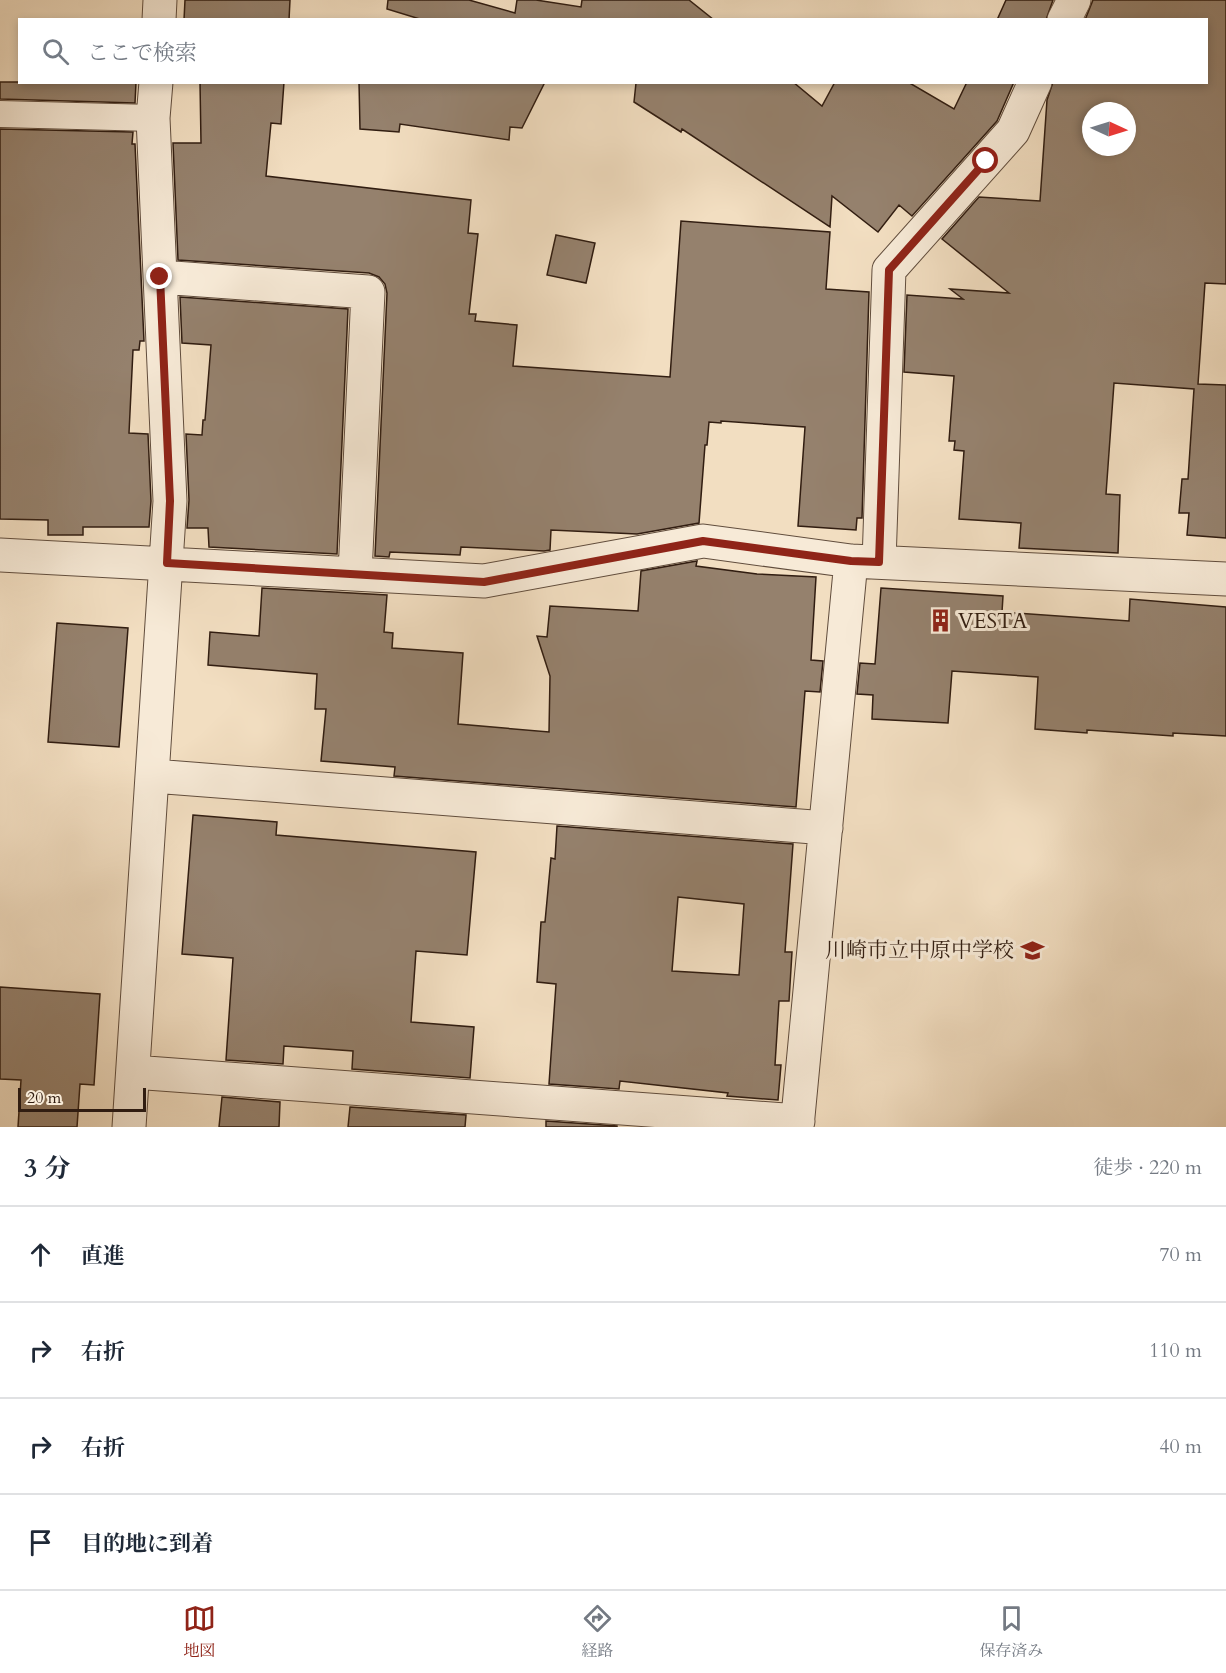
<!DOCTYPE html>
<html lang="ja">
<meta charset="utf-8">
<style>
:root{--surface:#fff;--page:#f6f6f7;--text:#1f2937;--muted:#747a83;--line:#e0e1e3;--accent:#8f2418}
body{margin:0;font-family:Cardo,"Noto Serif JP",serif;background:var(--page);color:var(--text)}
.compass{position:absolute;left:1082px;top:102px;width:54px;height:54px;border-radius:50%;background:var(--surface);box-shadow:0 3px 9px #0003;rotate:94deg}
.scale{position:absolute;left:18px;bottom:15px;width:128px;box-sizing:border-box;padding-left:6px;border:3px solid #311d11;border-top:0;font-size:16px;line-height:21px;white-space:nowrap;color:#311d11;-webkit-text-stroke:4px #f7ead7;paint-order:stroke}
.stop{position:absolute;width:18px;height:18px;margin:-14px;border:4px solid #8f2418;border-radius:50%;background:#fff}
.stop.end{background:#8f2418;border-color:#fff;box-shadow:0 2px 6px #0008}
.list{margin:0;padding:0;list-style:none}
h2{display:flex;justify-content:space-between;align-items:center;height:78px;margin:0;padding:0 24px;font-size:26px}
h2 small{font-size:20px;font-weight:400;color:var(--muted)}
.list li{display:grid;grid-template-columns:39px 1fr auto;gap:18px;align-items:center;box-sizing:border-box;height:96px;padding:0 24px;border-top:2px solid var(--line)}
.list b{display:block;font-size:22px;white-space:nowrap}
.list em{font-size:20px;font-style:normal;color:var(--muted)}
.icon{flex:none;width:33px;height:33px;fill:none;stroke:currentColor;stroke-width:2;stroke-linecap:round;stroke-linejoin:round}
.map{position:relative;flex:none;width:1226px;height:1127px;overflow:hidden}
.search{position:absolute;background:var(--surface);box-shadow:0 3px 9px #0003;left:18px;right:18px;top:18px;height:66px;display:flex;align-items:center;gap:15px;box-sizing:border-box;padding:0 21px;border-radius:0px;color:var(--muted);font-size:22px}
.sheet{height:462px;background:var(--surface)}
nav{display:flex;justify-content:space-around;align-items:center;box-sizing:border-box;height:84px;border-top:2px solid var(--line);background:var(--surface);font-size:16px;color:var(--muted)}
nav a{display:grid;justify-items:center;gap:3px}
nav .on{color:var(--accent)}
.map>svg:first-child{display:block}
.building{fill:#95816d;stroke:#311d11;stroke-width:1.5;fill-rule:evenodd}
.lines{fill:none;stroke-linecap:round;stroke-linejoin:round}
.service-casing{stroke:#614d3d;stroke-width:28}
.minor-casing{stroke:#614d3d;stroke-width:35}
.service{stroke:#f7ead7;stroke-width:26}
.minor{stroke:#f7ead7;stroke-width:33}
.route{stroke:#8f2418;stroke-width:8}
.labels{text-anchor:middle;stroke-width:6;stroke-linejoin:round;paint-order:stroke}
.poi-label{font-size:21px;fill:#311d11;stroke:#f7ead7;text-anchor:start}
</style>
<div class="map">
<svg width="1226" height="1127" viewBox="0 0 1226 1127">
<rect width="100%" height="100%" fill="#f2dec1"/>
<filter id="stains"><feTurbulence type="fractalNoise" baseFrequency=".00333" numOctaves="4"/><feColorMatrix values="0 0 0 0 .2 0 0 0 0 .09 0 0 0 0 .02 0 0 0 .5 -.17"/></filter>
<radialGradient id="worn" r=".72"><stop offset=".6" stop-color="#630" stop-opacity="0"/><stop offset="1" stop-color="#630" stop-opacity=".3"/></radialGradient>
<path class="building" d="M185,0h105l-1,20h-105z
M388,0h81l46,13 2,-13h19l45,7 1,-7h107l25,20h-291l-36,-11z
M1006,0h47l-7,20h-49z
M1093,0h133v284l-21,-1 -7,101 28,1v153l-39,-3 2,-22h-10l3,-34h6l6,-90 -80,-6 -8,111 14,1 -2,58 -99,-5 2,-25 -62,-4 5,-68 -10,-1 1,-9h-6l5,-65 -50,-4 3,-77 56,4 -13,-10 59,4 -67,-54 37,-42 61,4 7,-101 6,-18h153v-62h-121zM1091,111h36v36h-36z
M0,82h136l-1,21 -135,-4z
M200,82h84l-3,42 -10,-1 -5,53 205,24 -3,33 10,1 -9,80h7l-1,7 42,4 -4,41 157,11 11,-156 149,11 -4,57 43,3 -7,226h-5l-1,12 -58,-4 7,-99 -84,-6v2l-12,-1 -2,23h-2l-6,78 -62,11 -86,-4 -1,20 -6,1 -83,-4 -1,8 -70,-3 -1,5 -14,-1 12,-263 -2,-9 -6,-7 -10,-4 -191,-13 -5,-117h28z
M359,82h186l-23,46 -12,-1 -1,13 -109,-16 -1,8 -39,-3z
M634,82h159l29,24 13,-24h73l46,27 13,-27h47l-17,39 -85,95 -13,-11 -21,27 -46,-36 -2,31 -148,-98 -1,3 -47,-30 2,-19z
M0,129l133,3 -1,12h3l9,197h-4l-1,9h-6l-4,83 19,1 3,67 -2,26h-66v8h-35v-15l-48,-1z
M556,235l39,8 -9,40 -39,-8z
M180,297l168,12 -11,245 -128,-7 -1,-19h-21l2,-28 -3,-66 16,1 1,-15h2l6,-75 -29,-2z
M697,561l-1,5 61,8 59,3 -5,83 12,1 -3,31 -15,-1 -9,116 -402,-31 1,-9 -74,-6 5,-52h-11l2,-35 -109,-9 2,-33 49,4 3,-48 125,7 -3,37 9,1 -1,15 71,5 -5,71 91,8 1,-56 -13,-40 10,1 3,-31 88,5 3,-40z
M881,588l122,8 -1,16 127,9 1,-22 96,8v129l-53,-3v3l-86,-6v3l-52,-4 3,-52 -86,-6 -4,52 -76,-4 1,-24 -16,-1 3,-31 15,1z
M57,623l71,5 -9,119 -71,-5z
M193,815l84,7 -1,13 200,17 -9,103 -51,-4 -5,71 63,5 -4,51 -118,-9 1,-18 -69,-5 -1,18 -57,-4 7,-102 -51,-4z
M557,826l236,18 -8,108h7l-3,49h-10l-4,64h6l-3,35 -51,-4 1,-3 -108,-12 -1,8 -70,-5 7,-100 -19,-2 4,-60h4l6,-64 4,1zM678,897l66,7 -5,71 -67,-4z
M0,987l100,7 -6,91 -14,-1 -3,43h-59l3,-47 -21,-1z
M222,1097l58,5 -1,25h-60z
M350,1107l116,8 -1,12h-117z
M546,1121l71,5v1h-71z"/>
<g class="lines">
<defs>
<path id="service" d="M0,114l153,4"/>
<path id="minor" d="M159,20l1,-20
M1064,20l10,-20
M160,277l208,15 -13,282
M0,555l484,26 219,-40 148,20 375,18
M879,562l10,-292 124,-139 22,-49
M153,776l673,52
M133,1072l665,49
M129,1127l41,-626 -17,-383 3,-36
M797,1127l54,-566"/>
</defs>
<use href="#service" class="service-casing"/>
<use href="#minor" class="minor-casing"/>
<use href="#service" class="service"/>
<use href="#minor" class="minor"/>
</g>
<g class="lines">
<path class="route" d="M160,277l10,224 -3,62 317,19 219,-41 148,20 28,1 10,-292 97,-109"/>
</g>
<defs>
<symbol id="building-bare" viewBox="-9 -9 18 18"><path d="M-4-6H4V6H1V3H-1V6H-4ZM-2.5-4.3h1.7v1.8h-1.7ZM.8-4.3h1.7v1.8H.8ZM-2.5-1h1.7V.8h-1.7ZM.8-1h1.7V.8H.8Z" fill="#8f2418" stroke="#f7ead7" stroke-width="2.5" paint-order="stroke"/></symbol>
<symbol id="school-bare" viewBox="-9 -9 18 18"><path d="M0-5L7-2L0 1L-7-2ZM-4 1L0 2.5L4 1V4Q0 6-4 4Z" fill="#8f2418" stroke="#f7ead7" stroke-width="2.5" paint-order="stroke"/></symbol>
</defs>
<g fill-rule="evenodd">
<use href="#building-bare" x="924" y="604" width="33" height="33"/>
<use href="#school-bare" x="1016" y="934" width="33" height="33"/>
</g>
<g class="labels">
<g class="poi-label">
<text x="958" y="628">VESTA</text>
<text x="1014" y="957" text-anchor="end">川崎市立中原中学校</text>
</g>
</g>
<rect width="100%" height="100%" filter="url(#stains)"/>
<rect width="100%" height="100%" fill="url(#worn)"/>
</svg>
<svg class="compass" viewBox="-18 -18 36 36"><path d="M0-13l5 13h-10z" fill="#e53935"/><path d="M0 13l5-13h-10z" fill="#747a83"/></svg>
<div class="scale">20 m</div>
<div class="stop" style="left:986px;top:161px"></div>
<div class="stop end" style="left:160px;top:277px"></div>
<div class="search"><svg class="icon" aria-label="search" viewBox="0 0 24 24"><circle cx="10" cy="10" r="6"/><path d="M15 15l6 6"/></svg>ここで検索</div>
</div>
<section class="sheet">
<h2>3 分<small>徒歩 · 220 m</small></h2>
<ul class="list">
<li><svg class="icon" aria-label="ahead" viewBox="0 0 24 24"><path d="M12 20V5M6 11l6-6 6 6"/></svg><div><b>直進</b></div><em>70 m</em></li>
<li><svg class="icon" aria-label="right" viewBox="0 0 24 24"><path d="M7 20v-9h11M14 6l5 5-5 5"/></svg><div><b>右折</b></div><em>110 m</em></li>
<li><svg class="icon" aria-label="right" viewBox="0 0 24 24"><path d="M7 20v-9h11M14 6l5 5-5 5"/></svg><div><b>右折</b></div><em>40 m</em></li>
<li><svg class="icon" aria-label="arrive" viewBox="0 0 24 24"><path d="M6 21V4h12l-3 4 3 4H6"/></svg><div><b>目的地に到着</b></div></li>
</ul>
</section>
<nav>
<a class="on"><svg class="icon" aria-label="map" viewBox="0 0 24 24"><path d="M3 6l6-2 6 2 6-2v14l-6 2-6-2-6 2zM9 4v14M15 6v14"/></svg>地図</a>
<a><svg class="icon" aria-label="directions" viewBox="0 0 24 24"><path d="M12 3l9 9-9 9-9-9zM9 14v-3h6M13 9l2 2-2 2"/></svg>経路</a>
<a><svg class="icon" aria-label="saved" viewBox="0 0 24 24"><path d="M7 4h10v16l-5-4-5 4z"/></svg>保存済み</a>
</nav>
